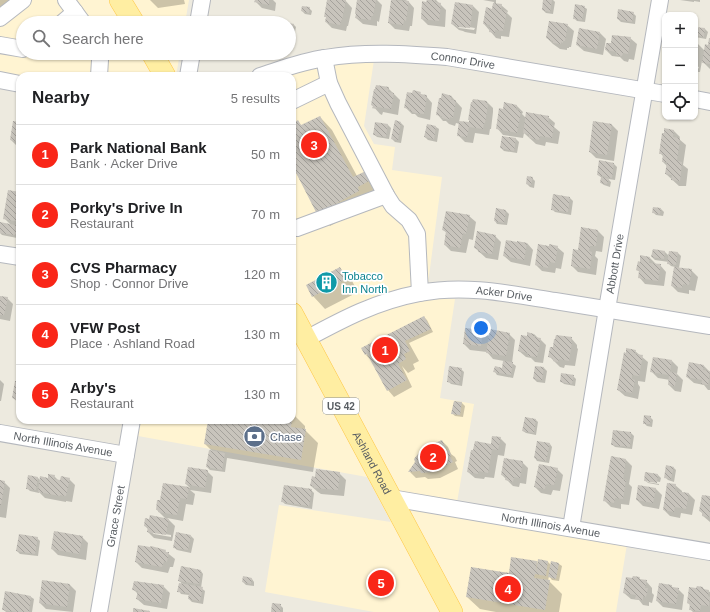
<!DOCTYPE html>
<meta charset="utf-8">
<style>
:root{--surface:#fff;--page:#f2f2f2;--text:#202124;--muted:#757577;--line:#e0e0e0;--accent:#f92618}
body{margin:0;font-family:Helvetica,sans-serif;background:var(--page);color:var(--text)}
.controls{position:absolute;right:12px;top:12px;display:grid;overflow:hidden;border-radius:8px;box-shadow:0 1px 3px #0004}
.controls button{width:36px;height:36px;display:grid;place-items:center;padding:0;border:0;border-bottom:1px solid var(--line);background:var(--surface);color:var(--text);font:20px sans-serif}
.you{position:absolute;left:481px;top:328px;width:14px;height:14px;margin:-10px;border:3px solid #fff;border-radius:50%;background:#1a73e8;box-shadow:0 0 0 6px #1a73e833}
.badge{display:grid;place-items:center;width:26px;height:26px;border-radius:50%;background:var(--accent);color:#fff;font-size:13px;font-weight:700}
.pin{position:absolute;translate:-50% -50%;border:2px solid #fff;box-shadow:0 1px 4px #0006}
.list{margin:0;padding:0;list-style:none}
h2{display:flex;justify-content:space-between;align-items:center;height:52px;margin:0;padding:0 16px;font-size:17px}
h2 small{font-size:13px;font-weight:400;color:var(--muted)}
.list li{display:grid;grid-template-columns:26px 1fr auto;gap:12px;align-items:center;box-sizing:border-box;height:60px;padding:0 16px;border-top:1px solid var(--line)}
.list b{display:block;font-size:15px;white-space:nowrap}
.list p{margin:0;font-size:13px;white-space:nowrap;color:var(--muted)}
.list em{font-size:13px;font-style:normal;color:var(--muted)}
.icon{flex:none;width:22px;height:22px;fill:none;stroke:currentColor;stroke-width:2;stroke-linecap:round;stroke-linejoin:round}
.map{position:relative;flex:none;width:710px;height:612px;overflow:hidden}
.search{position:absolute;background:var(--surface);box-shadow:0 1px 3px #0004;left:16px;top:16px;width:280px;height:44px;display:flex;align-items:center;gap:10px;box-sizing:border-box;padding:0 14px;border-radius:22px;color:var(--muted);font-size:15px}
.panel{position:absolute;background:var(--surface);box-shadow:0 1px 3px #0004;left:16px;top:72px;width:280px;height:352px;border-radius:12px}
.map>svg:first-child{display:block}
.commercial{fill:#fff4d2}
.shadow{fill:#0003;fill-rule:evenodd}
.building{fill:url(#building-back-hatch)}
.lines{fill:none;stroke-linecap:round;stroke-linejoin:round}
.minor-casing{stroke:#b5b8be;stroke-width:18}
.major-casing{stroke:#ffc846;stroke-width:22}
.minor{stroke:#fff;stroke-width:16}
.major{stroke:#ffeea2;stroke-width:21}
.labels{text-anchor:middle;stroke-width:3.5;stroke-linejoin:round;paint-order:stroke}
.shield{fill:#fff;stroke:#8a8e91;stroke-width:1}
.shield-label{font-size:10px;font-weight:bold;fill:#585d62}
.street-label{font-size:11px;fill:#585d62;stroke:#fff}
.culture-label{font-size:11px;fill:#0d838f;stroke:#fff;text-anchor:start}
.service-label{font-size:11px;fill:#4e5e75;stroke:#fff;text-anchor:start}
</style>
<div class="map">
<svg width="710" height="612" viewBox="0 0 710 612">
<defs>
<pattern id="building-back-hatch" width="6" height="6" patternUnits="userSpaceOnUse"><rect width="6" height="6" fill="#c8c4bc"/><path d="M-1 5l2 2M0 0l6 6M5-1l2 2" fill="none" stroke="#a5a29c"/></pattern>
</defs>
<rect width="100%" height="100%" fill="#edeadf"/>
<path class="commercial" d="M0,0h189l-4,23h-162v30h157l-4,23h-176z
M374,60l-10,66 10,18 21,3 -3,23 50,7 -16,122h29l-15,99 34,6 -19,110 172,30 -11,68h-242l-109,-20 14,-87 112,17 -24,-45 -229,-41 3,-16h151v-344h-9l24,-7 38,-6z"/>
<path class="shadow" d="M0,0h13l-13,9z
M150,0h35h-1l1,4 -27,4z
M256,0h17l3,3 -1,8 -13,-3 -6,-6z
M329,0h16l7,8 -4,18h-1l-1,5 -14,-3 -6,-6 1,-4 -1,-1z
M358,0h19l5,5 -3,17 -2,-1v5l-14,-2 -7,-6z
M392,0h13l3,1 6,7 -2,18h-2l-1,5 -14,-2 -6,-6z
M428,0h8l10,10 -1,17 -17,-2 -6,-6z
M483,0h13v4l5,1 7,6 -1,2 5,5 -3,19 -8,-1v3l-5,-1 -12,-14 8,-14 2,-8z
M544,0h9l2,2 -2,12 -7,-1 -3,-3z
M680,0h20v2l-6,-1v1z
M473,6l6,6 -3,22 -11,-2 -2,-1 -4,-1 -7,-6zM456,25l19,3 -1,2 -15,-2z
M584,7l3,2 -2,13 -8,-1 -3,-3z
M309,8l3,3 -1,4 -6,-1 -3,-3z
M633,13l3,3 -1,8 -14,-2 -3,-3z
M289,24l5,1 2,2 -3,14 -4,-1z
M567,25l7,6 -3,16h-2v1h-2v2l-7,-1 -7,-5 -6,-6z
M695,28l10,1 3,3 -2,7 -11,-2z
M600,33l6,6 -3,16 -19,-4 -7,-6z
M630,38l7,6 -3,16 -5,-1 -1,3 -4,-1 -4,-4 -8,-1 -6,-6 6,-6z
M695,39l3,3v2l7,7 4,-5 1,-5v28l-8,-8 -2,11h-5v-4l3,1 1,-2 -4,-1z
M388,88l12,12 -2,15 -15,-3 -1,3 -2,-1 -8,-9z
M420,93l3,3h3l6,7 -2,17 -12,-3 -3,-3h-3l-7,-7z
M452,97l10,11 -3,14 11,1 17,-21 6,6v4l-2,17h-1l-1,6 -14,-2 -2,10 -8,-1 -7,-7 2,-11 -4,-1 -1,3 -6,-2 -3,-3h-3l-6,-7z
M516,105l7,7 -1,2 4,4 22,-1 7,6 -1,4 6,5 -2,12 -12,-2 -1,4 -9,-2 -12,-11 -1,5 -20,-3 -6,-7 7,-18z
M320,117l12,13 25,46 9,-4 12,12 -7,20 -41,22 -12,-13 -21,-39 -5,-5v-44l6,-3 4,4z
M396,122l5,1 3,3 -3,17 -6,-1 -3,-3z
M20,123v25l-1,-2h-2l-6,-6z
M376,123l12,2 3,3 -2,11 -12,-2 -3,-3z
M612,125l6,6 -4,30 -18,-3 -6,-6z
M436,127l3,2 -2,13 -9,-2 -3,-3z
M673,130l7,7 -1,2 7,6 -3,20 5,4 -2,17h-7l-13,-12 1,-8 -4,-4 1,-5 -4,-4z
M515,138l4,4 -2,11 -13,-2 -3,-3z
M614,164l3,3 -2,13 -7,-1 3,3 -1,5 -6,-2 -3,-2 1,-5 -4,-3z
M532,178l3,3 -1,7 -4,-1 -3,-3z
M20,193v43h-2l-1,2 -15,-3 -2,-2v-6l11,-2 -7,-7z
M554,195l16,3 3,3 -2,14 -16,-3 -3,-3z
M661,209l3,3 -1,4 -7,-1 -3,-3z
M506,211l3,3 -2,11 -10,-1 -2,-3z
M469,216l7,6 -3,18 -4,-1 -3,14 -15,-2 -6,-6 2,-12 -4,-3z
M598,231l6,6 -2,15 -6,-1 -1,5 3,3 -2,16 -18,-3 -6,-6 7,-15z
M495,236l6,6 -3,18 -12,-2 -11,-10z
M518,242l9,1 6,7 -3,16 -19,-4 -7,-6 14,-13z
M550,247h7l7,6 -3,16 -5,-1 -1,5 -13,-2 -6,-6z
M653,250l12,2 4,4 9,-3 3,3 -2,12 12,2 7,7 -3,14 -6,-1v4l-11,-2 -6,-6 3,-19 -4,-1 -3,-3 1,-1 -14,-2 -3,-3z
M650,258l6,6 4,1 6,7 -2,14 -19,-2 -6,-7 1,-5 -3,-2 3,-7z
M340,268l12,13 6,11 -33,17 -12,-13z
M0,297l7,1 6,6 -3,17 -10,-2z
M424,317l3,3 6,12 -24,11 10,18 -6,3 2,5 -7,4 -6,-7 10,21 -18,10 -6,-7 -15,-28 -7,-7z
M483,331l7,6 19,-3 6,6 -3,23 4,3 -3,12 -16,-3 -2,-3 8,-3 1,-8 -11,-2 -6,-7 -17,-2 -6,-6z
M534,334l4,4 2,1 6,6 -3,18 -8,-1 -4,-4 -5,-1 -7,-6 9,-14z
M571,338l6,7v3l1,1 -3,17 -10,-1 -1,3 -4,-1 -11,-11 4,-8z
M635,351l13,11 -3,20 -7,-1v3l2,3 -2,12 -13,-3 -7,-6z
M672,361l6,6 -1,7 6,6 -2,12 -6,-1 -6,-6 1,-5 -12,-2 -6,-6z
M690,364l14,2 6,6v18h-2l-4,-5 -10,-2 -7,-6z
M536,367l8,1 3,3 -2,12 -8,-1 -3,-3z
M461,369l3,3 -2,14 -11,-2 -3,-3z
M573,376l3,3 -1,7 -11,-2 -3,-3z
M0,380l4,4 -3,17h-1z
M20,382v22l-7,-6z
M454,402l8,1 3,3 -2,11 -8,-1 -3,-3z
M292,413l13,13v4l13,13 -5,29 -86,-14 -2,14 -15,-2 -3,-3 6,-15 -8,-8 4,-24h83z
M650,417l3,3 -1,7 -5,-1 -3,-3z
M535,419l3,3 -2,13 -10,-2 -3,-2z
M614,431l17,2 3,3 -2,13 -17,-2 -3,-3z
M500,438l6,6 -2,12 -6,-1 -4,23 -9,-1 -1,2 -9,-1 -7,-6 23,-27z
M442,441l6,6 3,7 4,3 2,4 -2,1 3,7 -18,9 -12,1 -3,-2 -9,1 -6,-6z
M550,444l2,3 -3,16 -12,-2 -2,-3z
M612,457l14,3 6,6 -3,18 3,3 -3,18 -8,-1v5l-10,-2 -6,-6z
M522,462l6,6 -2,16 -6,-1 -1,4 -6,-1 -11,-11z
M673,467l3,3 -2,12 -6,-2 -3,-3z
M557,469l6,6 -3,16 -7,-1 -2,5 -10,-2 -6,-6z
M207,471l6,6 -2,16 -21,-3 5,4 -2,11 -7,-1 -3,17 -16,-3 8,8 -3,15 -18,-3 -6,-6v-3l-3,-3 22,-6 -10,-10 4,-8 3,-18 26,4 -4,-4zM151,532l20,3v2l-17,-3z
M339,473l7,7 -2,16 -23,-2 -3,-2 -7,-6 5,-8z
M658,475l3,3 -1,4 -13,-2v2l12,2v1l-11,-2 -3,-3z
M54,476l5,5 10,-2 6,6 -3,17 -6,-1v1l-21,-4 -6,-6v1l-9,-2 -3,-3 2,-11 9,1 3,3z
M0,481l4,1 6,6 -4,30 -6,-1z
M675,485l7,6v2l7,1 6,6 -3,15 -11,-2 -1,5 -10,-2 -6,-6z
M655,488l7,7 -3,14 -16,-3 -6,-6z
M311,490l3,3 -2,16 -27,-5 -3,-3z
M710,497v25l-7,-6v-2l-3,-3z
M191,536l3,3 -3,14 -14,-3 -3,-3z
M82,537l6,6 -2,17 -28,-5 -6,-6z
M37,538l3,3 -2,15 -18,-2 -3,-3z
M165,551l10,8 -2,8h-3l-2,6 -26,-5 -6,-6z
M536,562l2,1 10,-1 3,3 8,-1 3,2 -3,15 -7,-1 -3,-4 -1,5h1l13,13 -3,18h-63l-16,-3 -13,-12 43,-22z
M201,571l2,3 -2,14 4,3 -2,13 -11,-2 -3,-3v-4l-8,-1 -2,-3 5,-6 -5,-4z
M639,578l2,2 5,1 6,7v5l2,2 -2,8 -3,-1v4l-6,-1 -4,-5 -8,-1 -7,-6z
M252,579l2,3v4l-8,-1 -3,-3z
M70,585l6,6 -3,21 -27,-3 -6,-6z
M163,586l7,7 -3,16 -23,-4 -7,-6 1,-5 -5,-5z
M671,586l3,2 4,1 6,6 -2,15 -19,-3 -6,-6z
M703,588l2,2 3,1 2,1v20h-17l-3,-3 1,-3 -3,-3 9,-14z
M31,597l3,2 -2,13h-26l-3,-3z
M280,605l3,3v4h-11z"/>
<path class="building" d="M255,0h14v5l-15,-3z
M327,0h19l-4,20h-1l-1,5 -15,-3 1,-5h-2z
M357,0h19l-3,16h-2v4l-16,-2 1,-4 -1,-1z
M391,0l18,1 -3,20 -2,-1 -1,5 -15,-2z
M427,0h8v2l6,1 -2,18 -18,-2 1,-18 4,1z
M543,0h9l-2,12 -8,-2z
M455,2l18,3 -3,23 -13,-1v-2l-6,-1z
M493,3l9,1 -1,6 6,1 -4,20 -8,-1v3l-6,-1 1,-7 -7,-1 3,-17 6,2z
M575,4l10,2 -3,14 -9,-1z
M302,6l8,1 -1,6 -8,-2z
M618,9l16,3 -2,10 -15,-3z
M549,21l19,3 -3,17h-2v2l-2,-1v2l-8,-1v-2l-4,-1v-1l-3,-1z
M289,23l5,1 -3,15 -2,-1z
M695,27l10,1 -1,9 -9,-2z
M579,28l21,4 -3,17 -21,-4z
M612,35l19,2 -3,17 -5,-1 -1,3 -6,-1 1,-3 -12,-2 1,-7h5z
M709,38h1v26l-8,-1 3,-19 3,1z
M376,85l13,2 -1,5 6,1 -3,16 -14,-2 -1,2 -4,-1 1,-2 -2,-1 3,-16h1z
M413,90l8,2 -1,2 7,1 -3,19 -9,-1 -5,-2 1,-2 -7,-1 3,-16 5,1z
M442,93l10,3 -1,4h5l-3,18 -3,-1 -1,3 -7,-2v-2l-6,-1 3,-17h2z
M473,99l14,2v4h1l-3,18h-1l-1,6 -14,-2 -2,10 -10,-1 2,-15 10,1v-2h-1l3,-18h1z
M504,102l13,3 -1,5 5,1 -4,22 -21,-4 3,-21 4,1z
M526,112l23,4 -1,8 6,1 -2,13 -12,-2 -1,4 -10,-2v-4l-6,-1z
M320,116l33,61 13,-6 5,9 -13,7 1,4 -42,23 -25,-49v-41l6,-4 3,5z
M395,120l6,2 -3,18 -7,-1z
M13,121l7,1v20l-10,-2z
M593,121l19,3 -5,31 -18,-3z
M375,122l13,2 -2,13 -13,-2z
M427,124l9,2 -2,13 -10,-2z
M664,128l10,2 -1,7 7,1 -3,23 5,1 -2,19 -9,-1 1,-5 -7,-1 2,-12h-5l1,-8h-4l3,-21h2z
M502,136l14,2 -2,13 -14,-3z
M599,160l15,3 -2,15 -15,-3z
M527,176l6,1 -2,8 -5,-1z
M601,177l8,1 -2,6 -7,-1z
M8,190l12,2v30l-17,-3z
M553,194l17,3 -2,15 -17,-2z
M653,207l8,1 -1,6 -8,-1z
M496,208l10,2 -2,13 -10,-2z
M446,211l24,4 -4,19 -3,-1 -3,15 -16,-3 2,-14 -4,-1z
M0,222l20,4v8h-5v1l-15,-2z
M581,227l17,3 -2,16h-6l-1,5 3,1 -2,17 -19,-3 2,-17 5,1z
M477,231l19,4 -4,19 -14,-2 1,-3 -5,-1z
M506,240l11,2v-1l10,2 -3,17 -21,-4z
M538,244l11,2v-2l9,2 -3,17 -6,-1 -1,6 -13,-3z
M653,249l12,2 -1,8 -13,-2z
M669,251l9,1 -2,13 -9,-1z
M640,255l10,2 -1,6 12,1 -3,17 -20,-3 1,-7 -3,-1 2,-9 2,1z
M340,267l6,12 -34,18 -6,-12z
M674,267l18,2 -3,16 -6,-1 -1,4 -11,-2z
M0,296l8,1 -4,18h-4z
M424,316l7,13 -26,12 5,10 -6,3 2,5 -8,5 9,16 -20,11 -20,-37 -2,1 -4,-7z
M465,328l18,2 -2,16 -18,-2z
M490,329l20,4 -4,23 -20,-3z
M527,332l7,2v3l7,1 -4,19 -9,-1v-3l-10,-2 3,-16 6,1z
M556,335l16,2 -1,5h1l-3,19 -10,-2 -1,3 -5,-1v-3l-5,-1 2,-10h3l1,-8h1z
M626,348l10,2 -1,4 8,1 -4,21 -7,-1v4l3,1 -3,13 -15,-3 7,-38 2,1z
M653,357l19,3 -2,12 7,1 -2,13 -7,-1 1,-10 -19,-3z
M503,361l10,1 -2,13 -18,-3 2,-6 7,2z
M689,362l15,3 -1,5 7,1 -2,14 -7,-1 1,-4 -16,-3z
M449,366l13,2 -3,16 -12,-2z
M535,366l9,1 -2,13 -9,-1z
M561,373l13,2 -2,9 -12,-2z
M15,381h5v19l-8,-2z
M454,401l8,1 -2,13 -9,-1z
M644,415l7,1 -1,8h-7z
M525,417l11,2 -2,14 -12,-2z
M208,420h84l-1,7 15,2 -5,31 -97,-16z
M613,430l18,2 -1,15 -19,-2z
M492,436l9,1 -3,13 -6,-1 -4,24 -9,-2 -1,3 -11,-2 4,-22h2l2,-9 16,3z
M442,440l5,11 2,-1 2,5 -1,1 3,6 -20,10 -12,1 -1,-2 -12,1 7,-10 -1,-3 9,-11z
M537,441l13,2 -4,18 -12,-3z
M209,450l16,3 -3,17 -16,-3z
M611,456l15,3 -3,21h3l-3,19 -8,-1 -1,5 -11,-2z
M504,458l19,3 -3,17 -6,-1 -1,5 -8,-2 1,-4 -5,-1z
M539,464l19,4 -4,17 -8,-1 -1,5 -11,-2z
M666,465l8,2 -3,12 -7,-1z
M188,467l20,3 -3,18 -20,-4z
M316,469l24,3 -2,18 -24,-2v-2h-4l2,-10 3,1z
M645,472l13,2 -1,9 -13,-2z
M48,474l7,1 -1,4 6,1 1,-4 9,2 -4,18 -6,-1v1l-22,-4 2,-16 8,2z
M28,475l10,2 -2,13 -10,-1z
M0,480l5,1 -4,24h-1z
M163,483l26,4 -2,12 -7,-1 -3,17 -19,-3v-2h-2l1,-10h3z
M667,483l9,1 -1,7 14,2 -3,16 -11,-2 -1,5 -11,-2z
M284,485l28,4 -3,17 -28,-4z
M638,485l18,3 -3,15 -17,-3z
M702,495l8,1v21l-8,-1v-4l-3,-1z
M150,515l19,4 -3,16 -19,-3 1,-5 -4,-1 1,-8 4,1z
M54,531l29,5 -4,18 -28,-5z
M176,532l15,3 -3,15 -15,-2z
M19,534l19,3 -3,17 -19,-3z
M138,545l12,2 1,-1 15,4 -1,2h4l-2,10 -3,-1 -2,6 -27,-5z
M511,557l26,4 -1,11 2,-13 10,2 -2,15 -11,-2 -1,4 16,2 -5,30 -79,-13 5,-30 38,6z
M551,561l8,2 -3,16 -8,-2z
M181,566l20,4 -2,14 -21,-3z
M243,576l9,2 -1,6 -9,-2z
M633,576l7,1 -1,2 8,1 -2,8h3l-2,9 -3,-1v4l-8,-1 1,-4 -13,-2 3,-16 6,1z
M42,580l28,4 -3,23 -28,-4z
M134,581l30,4 -3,18 -25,-4 2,-8 -6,-1z
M179,583l24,4 -3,14 -12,-2 1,-6 -12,-1z
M659,583l13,2v2l7,1 -3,16 -20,-3z
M697,586l6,1v2l6,1 -1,6 2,1 -1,9 -8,-1 -1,6 -11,-1 1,-6 -3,-1 2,-16 7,1z
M5,591l26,5 -2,16h-12l-15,-2z
M272,603l9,1 -1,8h-9z
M133,608l17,3 -1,1h-16z"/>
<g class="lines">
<defs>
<g id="minor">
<path d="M66,0l17,23"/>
<path d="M0,18l23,-18"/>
<path d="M62,23l13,-11"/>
<path d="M198,23l4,-23"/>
<path d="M0,45l23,4"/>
<path d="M324,58l5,25 9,20 48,92 7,11 16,14 8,14 3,59"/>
<path d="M99,76l1,-16 -1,-7"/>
<path d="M188,76l4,-23"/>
<path id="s1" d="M260,76c22,-7 43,-15 65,-18 40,-7 83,-4 122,-1l218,37"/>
<path d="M0,80l20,4"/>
<path d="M695,99l15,3"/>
<path d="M292,101l37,-18"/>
<path d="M297,228l89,-33"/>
<path d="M0,254l20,3"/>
<path id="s2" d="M306,339c37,-20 71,-38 114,-46 45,-9 91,1 135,8 52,8 103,17 155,25"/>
<path id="s3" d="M0,433l126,22"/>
<path id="s4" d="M391,498l319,54"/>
<path id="s5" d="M571,528l36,-219 53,-309"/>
<path id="s6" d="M99,612l33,-192"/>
</g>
<g id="major">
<path d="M120,0l14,23"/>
<path d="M152,53l13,23"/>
<path id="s7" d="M292,313l160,299"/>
</g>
</defs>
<use href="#minor" class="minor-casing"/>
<use href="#major" class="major-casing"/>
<use href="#minor" class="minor"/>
<use href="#major" class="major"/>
</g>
<defs>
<symbol id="building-disc" viewBox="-11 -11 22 22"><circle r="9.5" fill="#0f9aa8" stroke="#fff"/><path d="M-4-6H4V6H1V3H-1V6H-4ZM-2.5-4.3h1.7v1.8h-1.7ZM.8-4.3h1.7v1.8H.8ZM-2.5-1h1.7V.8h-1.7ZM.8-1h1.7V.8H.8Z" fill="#fff"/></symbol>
<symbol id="bank-disc" viewBox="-11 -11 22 22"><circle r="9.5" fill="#5c6f8a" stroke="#fff"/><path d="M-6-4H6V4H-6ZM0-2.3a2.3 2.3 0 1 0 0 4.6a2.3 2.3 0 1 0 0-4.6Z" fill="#fff"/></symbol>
</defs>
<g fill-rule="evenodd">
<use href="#building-disc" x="314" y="270" width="25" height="25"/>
<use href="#bank-disc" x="242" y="424" width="25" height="25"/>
</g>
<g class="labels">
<rect class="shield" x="323" y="398" width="36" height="16" rx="3"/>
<g class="shield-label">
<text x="341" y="410">US 42</text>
</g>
<g class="street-label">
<text dy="4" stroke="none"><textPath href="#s1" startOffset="206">Connor Drive</textPath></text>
<text dy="4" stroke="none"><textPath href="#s5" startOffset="268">Abbott Drive</textPath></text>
<text dy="4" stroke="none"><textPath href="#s2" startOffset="208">Acker Drive</textPath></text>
<text dy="4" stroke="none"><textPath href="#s3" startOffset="64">North Illinois Avenue</textPath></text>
<text dy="4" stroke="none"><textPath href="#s7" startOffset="170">Ashland Road</textPath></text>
<text dy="4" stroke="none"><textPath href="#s6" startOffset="97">Grace Street</textPath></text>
<text dy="4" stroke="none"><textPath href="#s4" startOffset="162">North Illinois Avenue</textPath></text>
</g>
<g class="culture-label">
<text x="342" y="280">Tobacco<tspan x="342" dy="13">Inn North</tspan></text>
</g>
<g class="service-label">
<text x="270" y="441">Chase</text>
</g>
</g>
</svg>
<div class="controls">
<button>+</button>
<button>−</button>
<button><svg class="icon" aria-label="locate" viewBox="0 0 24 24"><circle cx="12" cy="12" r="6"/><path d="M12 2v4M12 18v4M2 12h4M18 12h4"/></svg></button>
</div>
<div class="you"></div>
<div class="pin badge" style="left:385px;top:350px">1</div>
<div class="pin badge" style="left:433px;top:457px">2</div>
<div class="pin badge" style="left:314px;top:145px">3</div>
<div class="pin badge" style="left:508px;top:589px">4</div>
<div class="pin badge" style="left:381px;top:583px">5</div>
<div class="search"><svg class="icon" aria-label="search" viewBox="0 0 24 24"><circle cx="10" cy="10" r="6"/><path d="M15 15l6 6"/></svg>Search here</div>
<section class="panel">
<h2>Nearby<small>5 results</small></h2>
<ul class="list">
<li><span class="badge">1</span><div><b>Park National Bank</b><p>Bank · Acker Drive</p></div><em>50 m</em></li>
<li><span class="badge">2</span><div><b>Porky's Drive In</b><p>Restaurant</p></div><em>70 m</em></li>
<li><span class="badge">3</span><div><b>CVS Pharmacy</b><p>Shop · Connor Drive</p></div><em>120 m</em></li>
<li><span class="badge">4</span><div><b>VFW Post</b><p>Place · Ashland Road</p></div><em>130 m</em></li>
<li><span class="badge">5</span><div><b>Arby's</b><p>Restaurant</p></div><em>130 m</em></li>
</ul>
</section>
</div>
